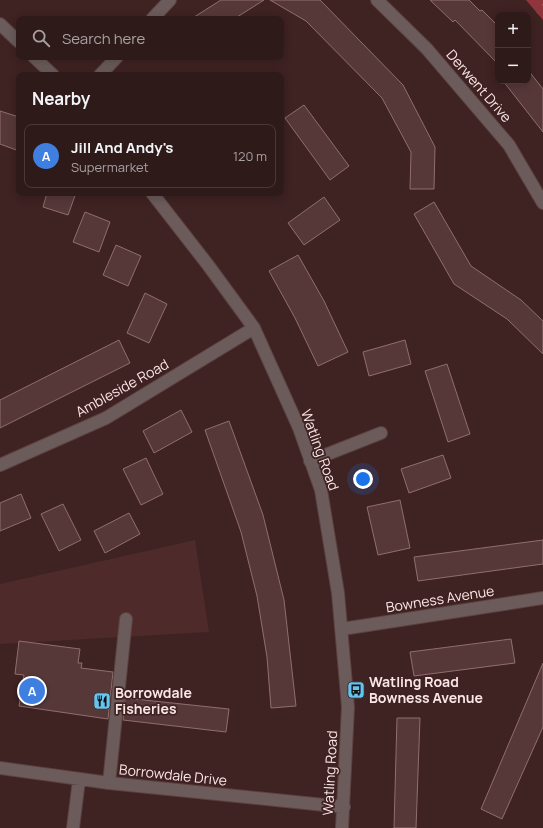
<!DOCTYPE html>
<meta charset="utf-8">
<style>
:root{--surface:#2f1a1a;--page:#372323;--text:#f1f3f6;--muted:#a7a1a2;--line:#4a3839;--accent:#ea580c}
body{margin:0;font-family:Manrope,sans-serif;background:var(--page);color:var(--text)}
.controls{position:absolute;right:12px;top:12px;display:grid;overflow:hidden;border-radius:8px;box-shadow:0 2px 10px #0003}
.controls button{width:36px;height:36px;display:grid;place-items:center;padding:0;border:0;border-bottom:1px solid var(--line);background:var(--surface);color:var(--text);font:20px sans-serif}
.you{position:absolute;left:363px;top:479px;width:14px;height:14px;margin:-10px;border:3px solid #fff;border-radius:50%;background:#1a73e8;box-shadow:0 0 0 6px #1a73e833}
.badge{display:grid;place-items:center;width:26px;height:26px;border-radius:50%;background:var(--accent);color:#fff;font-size:13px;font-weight:700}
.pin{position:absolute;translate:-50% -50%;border:2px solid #fff;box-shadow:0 1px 4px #0006}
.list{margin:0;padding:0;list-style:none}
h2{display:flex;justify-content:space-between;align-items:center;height:52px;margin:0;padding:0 16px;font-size:17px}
h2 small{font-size:13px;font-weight:400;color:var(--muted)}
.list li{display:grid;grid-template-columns:26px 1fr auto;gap:12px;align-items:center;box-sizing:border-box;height:64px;margin:0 8px 8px;padding:0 8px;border:1px solid var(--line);border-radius:8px}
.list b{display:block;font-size:15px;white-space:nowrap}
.list p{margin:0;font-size:13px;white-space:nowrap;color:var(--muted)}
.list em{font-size:13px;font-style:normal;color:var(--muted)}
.icon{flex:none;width:22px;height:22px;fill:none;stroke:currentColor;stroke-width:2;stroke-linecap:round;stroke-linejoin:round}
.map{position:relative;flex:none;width:543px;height:828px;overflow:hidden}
.search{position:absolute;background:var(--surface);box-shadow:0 2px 10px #0003;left:16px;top:16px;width:268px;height:44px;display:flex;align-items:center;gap:10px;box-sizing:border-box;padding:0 14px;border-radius:8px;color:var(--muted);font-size:15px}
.panel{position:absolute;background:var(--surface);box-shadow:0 2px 10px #0003;left:16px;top:72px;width:268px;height:124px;border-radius:8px}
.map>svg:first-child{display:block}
.built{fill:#4e2a2b}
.forest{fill:url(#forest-crowns)}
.building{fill:#573838;stroke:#916e6e}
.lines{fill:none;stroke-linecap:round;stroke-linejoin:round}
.lane-casing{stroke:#5d4141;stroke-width:14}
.street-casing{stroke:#5d4141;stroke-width:14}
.lane{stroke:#6b5b5b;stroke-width:12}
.street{stroke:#6b5b5b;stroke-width:12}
.labels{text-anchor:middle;stroke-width:3.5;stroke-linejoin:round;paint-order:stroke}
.street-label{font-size:14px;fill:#fbe6e6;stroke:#3f2222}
.poi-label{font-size:14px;font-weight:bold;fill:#fbe6e6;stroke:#3f2222;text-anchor:start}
</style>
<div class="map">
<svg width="543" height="828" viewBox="0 0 543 828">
<defs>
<pattern id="forest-crowns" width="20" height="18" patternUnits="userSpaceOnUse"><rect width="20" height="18" fill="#91353c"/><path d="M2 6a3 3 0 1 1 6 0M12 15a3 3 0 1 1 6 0" fill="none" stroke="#a15258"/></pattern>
</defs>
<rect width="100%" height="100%" fill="#3f2222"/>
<path class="built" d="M195,540l14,92 -209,12v-60z"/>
<path class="forest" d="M526,0h17v20z"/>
<path class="building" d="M221,0h43l-30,19h-43z
M270,0h50l83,85 32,62 -1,42h-24l1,-37 -29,-54 -76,-77z
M430,0h39l11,11 2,-1 16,16v38l-43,-44 -2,2z
M528,70l15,19v43l-40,-51h25z
M304,105l45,61 -19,14 -45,-62z
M0,111l19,6v34l-19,-7z
M47,193h29l-8,22 -25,-8z
M324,197l16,23 -36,25 -16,-22z
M434,202l37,64 50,34 22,21v33l-36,-35 -53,-35 -40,-70z
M85,212l25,10 -11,30 -26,-10z
M116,245l25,11 -13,30 -25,-11z
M298,255l26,46 24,51 -30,14 -23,-48 -26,-47z
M145,293l22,11 -18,39 -22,-10z
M119,340l11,23 -130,65v-28z
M405,340l6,24 -42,12 -6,-24z
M447,364l23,70 -22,8 -23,-71z
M181,410l11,22 -38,21 -11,-22z
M229,421l34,94 21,85 12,106 -25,2 -4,-51 -10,-61 -16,-64 -36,-102z
M443,455l8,23 -42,15 -8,-24z
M146,458l17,36 -22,11 -18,-36z
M21,494l10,24 -31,13v-28z
M400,500l10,48 -32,7 -11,-48z
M63,504l18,36 -22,11 -18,-37z
M129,513l11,21 -35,19 -11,-22z
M543,540v24l-125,17 -4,-24z
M511,639l4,24 -101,13 -4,-24z
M19,641l61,8 -2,14h4l-1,5 32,4 -5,47 -89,-13 5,-31 -9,-1z
M543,663v64l-41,92 -21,-10z
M125,698l104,11 -3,23 -103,-12z
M397,718h23l-4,110h-22z"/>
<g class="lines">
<defs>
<path id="lane" d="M310,461l71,-28
M109,783l17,-164"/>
<path id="street" d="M377,0l50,49 82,96 34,58
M152,19l18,-19
M0,24l19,18
M34,57l19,18
M100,75l17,-18
M152,193l56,72 46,63 45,100 22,62 17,103 10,114 -6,121
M0,465l106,-47 148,-90
M342,629l201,-31
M0,768l109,15 235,24
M73,828l6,-48"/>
</defs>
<use href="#lane" class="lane-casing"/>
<use href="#street" class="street-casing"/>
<use href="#lane" class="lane"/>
<use href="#street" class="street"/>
</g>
<defs>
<symbol id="bus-square" viewBox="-11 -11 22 22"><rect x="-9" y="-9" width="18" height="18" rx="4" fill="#65c5ef" stroke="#3f2222"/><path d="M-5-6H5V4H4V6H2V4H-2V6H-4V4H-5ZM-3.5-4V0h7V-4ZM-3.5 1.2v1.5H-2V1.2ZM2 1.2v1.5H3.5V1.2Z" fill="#111"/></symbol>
<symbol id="restaurant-square" viewBox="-11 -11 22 22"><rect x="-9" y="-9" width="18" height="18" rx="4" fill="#65c5ef" stroke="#3f2222"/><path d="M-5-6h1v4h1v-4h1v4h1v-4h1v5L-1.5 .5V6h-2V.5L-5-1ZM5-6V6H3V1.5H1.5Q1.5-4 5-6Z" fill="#111"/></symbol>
</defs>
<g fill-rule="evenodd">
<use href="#bus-square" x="346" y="680" width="20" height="20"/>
<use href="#restaurant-square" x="92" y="691" width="20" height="20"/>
</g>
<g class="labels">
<g class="street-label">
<text transform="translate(479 86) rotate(49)" y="5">Derwent Drive</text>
<text transform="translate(122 388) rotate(-29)" y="5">Ambleside Road</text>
<text transform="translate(320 450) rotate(70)" y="5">Watling Road</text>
<text transform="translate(440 599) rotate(-9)" y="5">Bowness Avenue</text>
<text transform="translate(330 773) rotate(-87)" y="5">Watling Road</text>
<text transform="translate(173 775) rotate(6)" y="5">Borrowdale Drive</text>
</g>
<g class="poi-label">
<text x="369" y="687">Watling Road<tspan x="369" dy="16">Bowness Avenue</tspan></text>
<text x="115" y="698">Borrowdale<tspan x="115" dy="16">Fisheries</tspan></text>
</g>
</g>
</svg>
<div class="controls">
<button>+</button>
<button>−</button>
</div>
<div class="you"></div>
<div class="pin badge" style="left:32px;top:691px;background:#3f7fe0">A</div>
<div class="search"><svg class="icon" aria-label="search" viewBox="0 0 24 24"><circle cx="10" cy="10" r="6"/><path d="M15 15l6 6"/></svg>Search here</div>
<section class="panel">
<h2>Nearby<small></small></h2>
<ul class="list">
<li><span class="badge" style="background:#3f7fe0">A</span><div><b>Jill And Andy's</b><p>Supermarket</p></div><em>120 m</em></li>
</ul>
</section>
</div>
